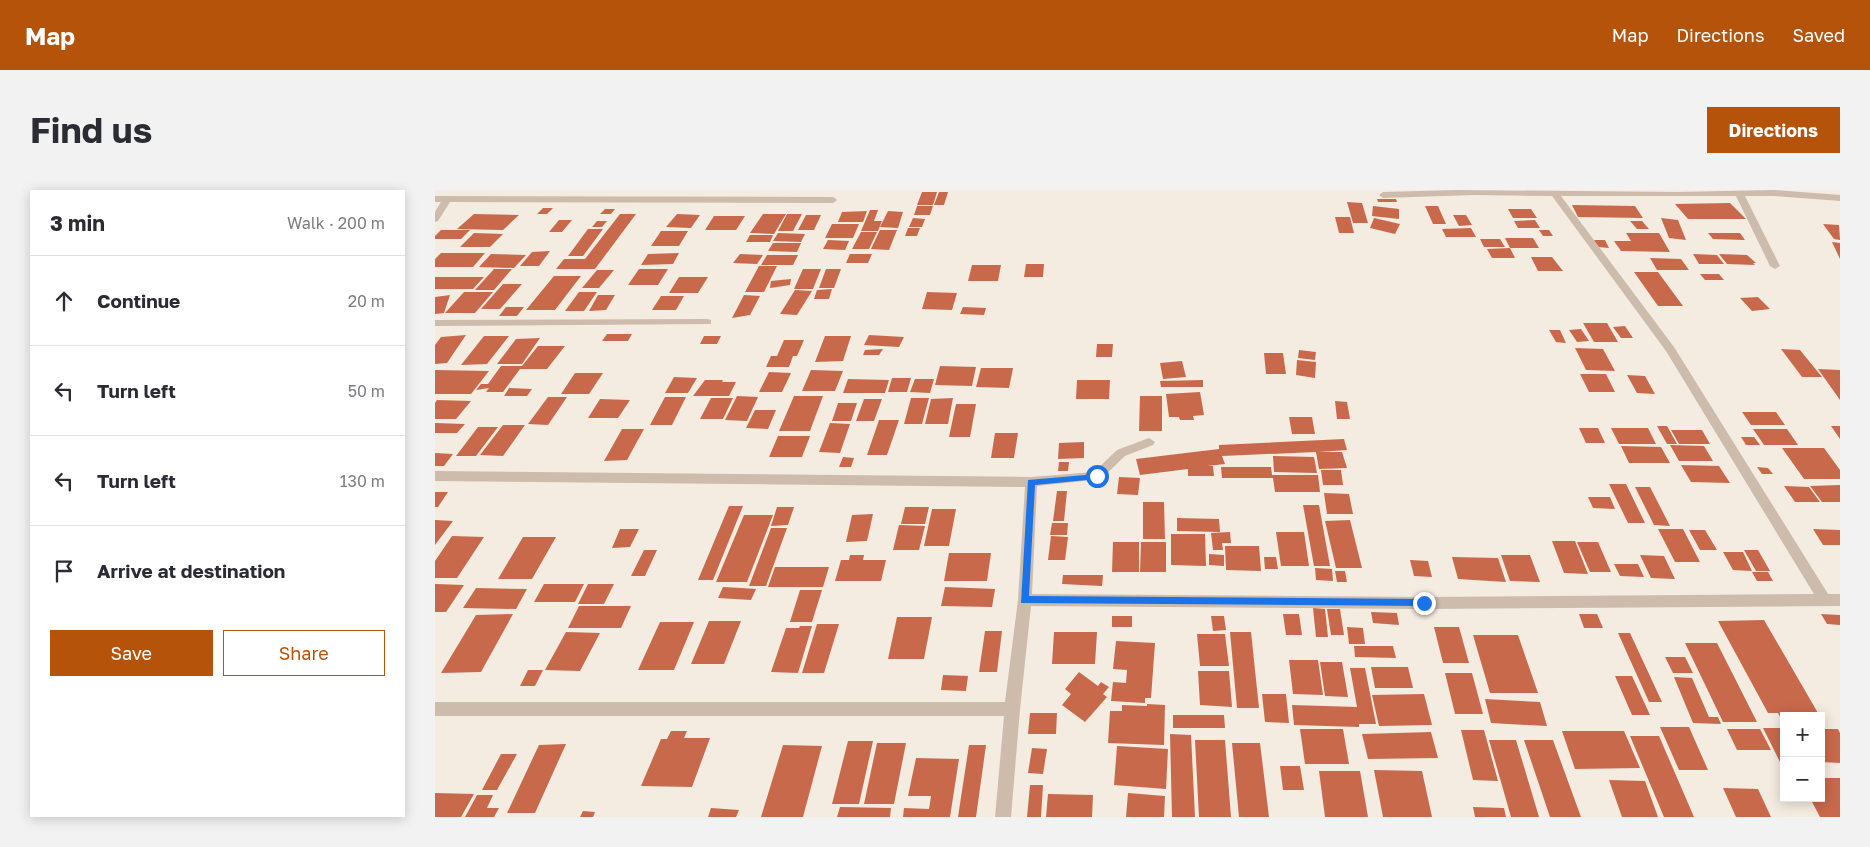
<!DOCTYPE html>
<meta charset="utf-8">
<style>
:root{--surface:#fff;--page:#f2f2f3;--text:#2b2b33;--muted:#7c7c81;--line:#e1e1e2;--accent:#b45309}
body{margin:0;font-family:"Golos Text",sans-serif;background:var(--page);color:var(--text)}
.controls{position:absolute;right:15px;bottom:15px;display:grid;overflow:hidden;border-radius:0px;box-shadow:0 2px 12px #0003}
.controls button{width:45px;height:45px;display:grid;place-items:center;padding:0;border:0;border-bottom:1px solid var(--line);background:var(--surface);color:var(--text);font:25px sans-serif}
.stop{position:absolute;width:15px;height:15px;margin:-11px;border:4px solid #1a73e8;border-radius:50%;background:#fff}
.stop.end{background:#1a73e8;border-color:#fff;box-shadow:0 1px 5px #0008}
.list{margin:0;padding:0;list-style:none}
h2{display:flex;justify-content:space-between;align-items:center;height:65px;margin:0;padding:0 20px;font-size:21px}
h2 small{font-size:16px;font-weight:400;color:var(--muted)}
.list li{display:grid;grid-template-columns:32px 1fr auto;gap:15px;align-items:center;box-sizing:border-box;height:90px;padding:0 20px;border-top:1px solid var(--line)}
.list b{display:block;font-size:19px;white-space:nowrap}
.list em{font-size:16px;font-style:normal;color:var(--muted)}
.actions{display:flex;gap:10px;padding:15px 20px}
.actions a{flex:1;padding:11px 0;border:1px solid var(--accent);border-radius:0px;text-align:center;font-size:18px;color:var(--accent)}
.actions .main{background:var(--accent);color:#fff}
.icon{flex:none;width:28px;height:28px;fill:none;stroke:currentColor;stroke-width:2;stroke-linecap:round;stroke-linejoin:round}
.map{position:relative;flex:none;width:1405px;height:627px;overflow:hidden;border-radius:0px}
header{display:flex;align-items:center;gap:30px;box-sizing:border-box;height:70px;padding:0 25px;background:var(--accent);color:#fff}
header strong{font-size:24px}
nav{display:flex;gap:28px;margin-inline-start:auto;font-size:18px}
.intro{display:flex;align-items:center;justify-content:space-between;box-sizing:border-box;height:120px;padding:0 30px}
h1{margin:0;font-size:35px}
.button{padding:12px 22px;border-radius:0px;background:var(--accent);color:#fff;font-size:18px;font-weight:700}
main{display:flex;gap:30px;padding:0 30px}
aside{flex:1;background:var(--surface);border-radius:0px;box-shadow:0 2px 12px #0003}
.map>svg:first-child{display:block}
.building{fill:#c8694b}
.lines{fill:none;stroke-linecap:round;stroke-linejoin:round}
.minor{fill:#cdbbac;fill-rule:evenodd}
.route{fill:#1a73e8}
</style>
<header>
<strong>Map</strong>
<nav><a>Map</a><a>Directions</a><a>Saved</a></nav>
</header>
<div class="intro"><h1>Find us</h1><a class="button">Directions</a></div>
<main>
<aside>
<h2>3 min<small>Walk · 200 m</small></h2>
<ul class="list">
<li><svg class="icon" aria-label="ahead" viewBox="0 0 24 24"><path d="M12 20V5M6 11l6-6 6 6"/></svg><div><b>Continue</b></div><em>20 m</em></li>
<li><svg class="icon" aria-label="left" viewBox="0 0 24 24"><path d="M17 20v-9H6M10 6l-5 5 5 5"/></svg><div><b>Turn left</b></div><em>50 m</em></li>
<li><svg class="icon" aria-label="left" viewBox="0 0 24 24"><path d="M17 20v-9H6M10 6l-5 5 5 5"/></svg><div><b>Turn left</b></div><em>130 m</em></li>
<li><svg class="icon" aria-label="arrive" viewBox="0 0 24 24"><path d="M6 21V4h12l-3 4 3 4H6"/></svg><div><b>Arrive at destination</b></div></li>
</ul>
<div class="actions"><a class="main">Save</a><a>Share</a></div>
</aside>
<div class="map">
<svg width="1405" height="627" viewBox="0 0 1405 627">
<rect width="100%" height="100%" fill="#f4ebe1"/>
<path class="building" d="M487,2h15l-4,13h-16z
M504,2h9l-4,13h-10z
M942,9h19l1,3h-19z
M912,12l15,1 6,20h-15z
M1295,13l16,16h-58l-13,-15z
M1137,15l63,1 8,12 -65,-1z
M482,16h16l-3,9h-16z
M938,16l26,3v10l-27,-3z
M990,16h13l8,18h-13z
M108,18h10l-6,6h-10z
M170,19h10l-4,5h-11z
M1073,19h23l6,9h-24z
M435,20h8l-4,11h8l-4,10h-17z
M432,21l-4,11h-25l4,-10z
M453,21l15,1 -5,16 -18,-1z
M39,24l45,1 -16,15 -46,-1z
M185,24h16l-41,55h-39l8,-10h21z
M242,24l23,1 -9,13 -25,-1z
M328,24h23l-12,20 -24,-1z
M352,24h15l-9,17h-15z
M371,25h15l-7,15h-16z
M1018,25h13l6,10 -13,1z
M279,26h31l-9,14h-31z
M900,27h15l4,16h-15z
M478,28l12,1 -3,8h-13z
M939,28l26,6 -5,10 -25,-6z
M1226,28l17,2 8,20 -17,-2z
M124,30h13l-10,12h-13z
M1100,30l5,8h-22l-4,-7z
M162,31h10l-5,6h-10z
M1195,31h12l7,8h-12z
M397,34h27l-6,14h-28z
M1388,34l16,1 1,15 -6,-1z
M473,38h12l-3,8h-12z
M1036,38l5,9h-30l-4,-8z
M153,39h15l-20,27h-15z
M6,40h29l-9,9h-26v-3z
M445,40h17l-8,20 -18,-1z
M1104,40h10l4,6h-10z
M226,41h27l-9,15h-28z
M426,42h16l-8,17h-17z
M39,43l29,1 -13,13h-30z
M343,43l27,1 -4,8 -28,-1z
M1191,43h33l11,19 -49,-1 -7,-10h17z
M1273,43h32l5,7 -32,-1z
M315,45h23l-3,7h-24z
M1070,48h28l6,10h-29z
M1045,49h20l5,8h-21z
M393,50l21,1 -4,9 -22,-1z
M1159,50h11l4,8 -11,-1z
M1397,52l8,1v16z
M338,53h28l-4,9 -29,-1z
M1075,58l5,10h-23l-5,-9z
M115,61l-11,15h-19l12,-14z
M6,63h44l-12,14h-38v-8z
M244,63l-6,11 -32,1 7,-11z
M56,64l35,1 -12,13 -35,-1z
M305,64l23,1 -6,9 -24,-1z
M415,64h22l-4,9h-22z
M1258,64l24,1 7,9h-25z
M1284,64l28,1 9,8h-3l2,2 -28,-1z
M332,65h31l-5,10h-32z
M1096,67h21l11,14h-25z
M1215,68l31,1 8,11h-32z
M591,74h18l-1,13h-19z
M537,75h29l-3,16h-30z
M324,76h18l-13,26h-19z
M59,79h18l-18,21h-19z
M204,79h29l-10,16h-30z
M368,79h18l-8,20h-19z
M391,79h15l-7,19h-15z
M162,80h17l-15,18h-17z
M1199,82h24l25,34h-25z
M1265,84h19l5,6h-19z
M119,86h27l-26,34h-29z
M0,87h49l-11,12h-38z
M244,87h29l-10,16h-29z
M356,89l-1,6 -20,3 1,-7z
M68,94h19l-22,25h-19z
M397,99l-3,10h-15l3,-9z
M360,100l17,1 -15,24 -17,-1z
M29,102h29l-18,21h-30z
M144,102h18l-13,19h-19z
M492,102l30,1 -5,17 -30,-1z
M15,105l-6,18 -9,1v-17z
M163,105h17l-9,15 -17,1z
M309,105l16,1 -10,19 -18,3z
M226,106h23l-8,14h-24z
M1323,107l12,12 -18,2 -12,-13z
M71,117h18l-7,9h-18z
M528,117l23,1 -2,7 -24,-1z
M1148,133h24l11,19h-24z
M1190,136l8,12h-12l-8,-11z
M1146,139l8,12 -12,1 -8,-12z
M1114,140h11l6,13 -10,-1z
M172,144h25l-4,7h-26z
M31,145l-19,28 -12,1v-19l6,-8z
M434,145l35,2 -5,10 -35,-2z
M49,146h25l-22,28 -26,1z
M269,146h17l-4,8h-17z
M390,146h26l-8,25 -28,1z
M105,148l-18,26h-25l19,-25z
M349,150h20l-7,16h-4l-4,11h-23l5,-11h6z
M662,154h16l-1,13h-16z
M103,156h27l-18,23h-27l-17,23h-17l3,-4 -13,2 5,-6h7l13,-18h21z
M1140,158l28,1 12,22 -29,-1z
M448,159l-4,6h-16l2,-5z
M1346,159l19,1 22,27h-20z
M864,160l17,2 -1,8 -17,-2z
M829,163h19l3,21h-20z
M862,170l19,2 -1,16 -19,-3z
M747,171l4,16 -23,2 -3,-16z
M505,176l36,1 -4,19 -37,-1z
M546,178h32l-4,20 -33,-1z
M1383,179l22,1v30z
M0,180l54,1 -18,23h-36z
M376,180l32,1 -8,20h-33z
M334,182l22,1 -9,19h-23z
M140,183h28l-14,21h-28z
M1145,184h26l9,18h-26z
M1192,185l18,1 10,18 -18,-1z
M239,187l23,1 -9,15h-23z
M457,188h19l-4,14h-19z
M413,189l41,1 -4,13h-42z
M480,189h19l-4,14 -20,-1z
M270,190h18l-1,2h14l-7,14h-36z
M642,190h33l-1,19h-33z
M768,190v7h-42l-1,-6z
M74,198l23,1 -5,7h-23z
M765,202l4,23 -11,1 1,4h-14l-1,-3h-10l-3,-23z
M302,206l21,1 -11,24 -22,-1z
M359,206h29l-13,35h-31z
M705,206h22v35h-23z
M113,207h19l-19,28 -20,-1z
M230,207h21l-14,28h-22z
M276,208h22l-10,21h-23z
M476,208h18l-7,26h-18z
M518,208l-5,26h-23l6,-25z
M165,209l30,1 -12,18h-30z
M429,209h18l-8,22h-18z
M2,210l34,1 -15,18h-21v-16z
M900,211l12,1 3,17h-13z
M403,213h19l-6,18h-19z
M521,214h20l-6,33h-21z
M320,220h21l-8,19 -22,-1z
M1307,222h34l9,13h-34z
M854,227h23l3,17h-23z
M444,230h20l-12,35h-20z
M0,233l30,1 -8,9h-22z
M395,233l20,1 -10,29 -21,-1z
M68,235h22l-22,31 -23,-1z
M1222,236h10l10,18h-10z
M1396,236h9v13z
M43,237h20l-22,29h-20z
M1144,238h19l7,15h-19z
M1176,238h37l8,16h-37z
M187,239h22l-17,31 -23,1z
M1318,239h34l11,16h-34z
M1236,240h31l8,14h-31z
M560,243h23l-4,25h-23z
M343,246h32l-8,21h-33z
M1306,247h13l6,8h-14z
M909,249l3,11 -29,2h24l5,16 -28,1 -3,-17 -94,4 3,8 -18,2h6l1,10h-26v-7l-48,6 -4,-16 83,-10v-4z
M649,252v16l-26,1 1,-16z
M1235,255l34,1 9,15h-34z
M1186,256l40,1 9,16h-41z
M1347,258h42l16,22v9h-36z
M0,263l18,1 -9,12h-9z
M838,266l41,1 3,16 -43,-1z
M408,267l11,1 -3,9h-12z
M624,272h10l-1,9h-10z
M1246,275l38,1 11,17 -39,-1z
M786,277h50l1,8h46l2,17h-45l-2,-14h-51z
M1322,277l11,1 5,6h-11z
M886,280h20l2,15h-20z
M684,287l21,1 -2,17 -21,-1z
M1174,294h17l19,39h-17z
M1405,295v17h-18l-12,-16z
M1349,296l25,1 11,15h-25z
M1200,297h15l20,39 -16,-1z
M622,301h10l-3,30h-11z
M0,302h13l-10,15h-3z
M889,303l25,1 4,20h-26z
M1153,307h22l5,12 -22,-1z
M708,312h21l1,37h-22z
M868,315h16l11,61h-16z
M294,316h14l-30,74h-15z
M342,317h17l-6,18 -17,1z
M470,317h24l-4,17h-24z
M497,319h24l-7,37h-25z
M438,324l-6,27 -21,1 6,-27z
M309,325h29l-26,67h-31z
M742,328l42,1 1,13 -43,-1z
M0,330l18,1 -18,24z
M915,330l12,48h-26l-11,-47z
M617,333h16l-1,12h-17z
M464,335l26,1 -6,24h-26z
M336,338h16l-21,58h-17z
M185,339h19l-9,18 -18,1z
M1223,339h25l17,33h-25z
M1378,339l27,1v15h-17z
M1254,340h16l12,20h-17z
M795,342l1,11h-9l1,7h-10l-2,-17z
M841,342h28l5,34h-28z
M736,344h34l1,32 -35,-1z
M17,346l32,1 -27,41h-22v-17z
M616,346l17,1 -3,23h-17z
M88,347h33l-24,42h-34z
M1117,351h23l13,33 -24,-1z
M678,352h26v30h-27z
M706,352h25v30h-26z
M1142,352h21l13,30h-21z
M790,356h34l2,25 -35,-1z
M209,360h13l-12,26h-14z
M1309,360h14l12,21h-14z
M1288,362h20l9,19 -19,-1z
M514,363h42l-4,28h-43z
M774,364l15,1v11l-15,-1z
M415,365h14l-1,5h23l-5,21h-46l6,-21h8z
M1066,365h29l10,27 -30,-1z
M1205,365l24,1 11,23 -24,-1z
M829,367h12l2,12h-13z
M1017,367l46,1 8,24 -48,-3z
M975,370l18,1 4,16 -18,-1z
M1179,374h24l6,13 -24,-1z
M340,377h54l-6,20h-55z
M880,378l17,1 1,12 -17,-1z
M900,381h10l2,11h-10z
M1317,382h16l5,9h-16z
M628,385h40l-1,11 -40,-2z
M0,394l29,1 -18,27h-11z
M109,394h40l-9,18h-41z
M153,394h26l-10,20h-26z
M288,397l18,1 15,1 -5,11 -33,-2z
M510,397l50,2 -3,18 -51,-1z
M41,398l51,1 -11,20 -53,-1z
M365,400h22l-10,32h-22z
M144,416h52l-10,22h-53z
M878,418l12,1 3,28h-12z
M892,419h13l4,26h-13z
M936,422l26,1 2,12 -26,-2z
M78,424l-32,58 -40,1 35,-58z
M848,424h16l3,21h-16z
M1144,424h18l6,14h-19z
M1386,424l19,1v10l-13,-1z
M677,426h20v11h-20z
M776,426h13l2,14 -13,1z
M462,427h35l-8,42h-36z
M1329,430l54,93 -8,-1 2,4h-28v8l-6,-11h-10l-50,-92z
M274,431h32l-17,43h-33z
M225,432h34l-20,48h-36z
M382,434h22l-15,49h-22z
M365,436h12l-14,47 -27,-1 15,-44h13z
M912,437l16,1 2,16h-16z
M999,437h25l10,36h-26z
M550,441h17l-5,41h-18z
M131,442l34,1 -20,38 -35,-1z
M619,442h43l-2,32h-43z
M795,442h21l8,76h-22z
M1183,443h12l32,69h-13z
M762,444h28l4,32h-29z
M1038,445h45l20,58h-48z
M681,451l39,2 -4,55h-6v5l-34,-2 2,-19 13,1 1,-13 -14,-1z
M1250,453h32l40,79h-34z
M919,456h39l3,12 -41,-1z
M1230,467h20l8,16h-20z
M854,470h29l5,35 -30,-1z
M885,472h22l6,35 -23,-1z
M936,477h37l5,21h-38z
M915,478h15l11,56h-17v3l-65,-2 -2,-20 65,2z
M93,480h15l-8,16h-15z
M763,481h31l3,36 -32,-2z
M644,482l19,14 3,-4 8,5 -6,7 4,3 -22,25 -23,-17 9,-11 -6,-5z
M1010,483h27l11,41h-28z
M508,485l25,1 -2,15 -25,-1z
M1180,486h17l18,39h-18z
M1239,487l18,1 17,39h9l3,7 -28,-1z
M827,504h24l3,29 -24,-1z
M989,504l8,31 -53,1 -7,-31z
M1050,509l55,3 7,24 -56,-3z
M712,514l18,1 -1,40 -56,-2 2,-32h12v-6l25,1z
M595,523h27l-1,21h-28z
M738,525h51l1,13h-52z
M1225,537h29l19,43h-29z
M1328,538h21v42z
M865,539h43l6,35h-44z
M1292,539h33l11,21h-34z
M1386,539h17l2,4v30l-19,-1z
M1026,540h23l14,51 -25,-1z
M236,541h16l-3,7h26l-18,49 -51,-1 20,-47h6z
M1127,541h62l16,37 -65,1z
M996,542l7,26 -70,1 -6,-25z
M735,544l21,1 4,82h-23z
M1195,546h29l35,81h-30z
M760,550h30l6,77h-32z
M1054,550h27l23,77h-28z
M1089,550h29l28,77h-31z
M413,551h25l-14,63h-27z
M442,553h29l-12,61h-30z
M797,553h28l9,74h-30z
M131,554l-31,69h-28l32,-68z
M348,555l39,1 -19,71h-42z
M534,555h17l-10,72h-18z
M682,556l51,3 -2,40 -52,-4z
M597,558l15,1 -4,25 -15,-1z
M66,564h16l-20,36h-15z
M481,568l43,1 -9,58h-47l1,-9 25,1 2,-13h-23z
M845,576h20l4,24h-21z
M939,580l48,1 10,46h-49z
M884,581h41l8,46h-43z
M1386,588h19v39h-20l-10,-19h11z
M1174,590l36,1 13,36h-36z
M595,595h13l-2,32h-14z
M1288,598l35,1 13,28h-35z
M0,603l39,1 -13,23h-26z
M693,603l37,3 -1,21h-38z
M613,604l45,1 -1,22h-46z
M42,605h16l-6,13h12l-5,9h-29z
M405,617l51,1 -1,9h-53z
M1038,617l31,1 2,9h-31z
M276,618l28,2 -3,7h-28z
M148,621l12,1 -2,5h-13z"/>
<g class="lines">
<path class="minor" d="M1022,0l220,2 97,-2 66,5v6l-66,-5h-29l35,70 -5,3 -5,-3 -34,-70h-175l113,151 154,247h12v12l-416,3 -393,-3 -11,103 -9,108h-16l9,-101h-569v-14h570l13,-102 7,-113 -590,-6v-10l596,6 63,-5 23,-22 32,-12 6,4 -2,3 -28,11 -24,23 -64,7 -5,108 392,3 390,-3 -148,-243 -114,-155 -78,-1 -91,3 -4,-3 4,-3z
M0,6l398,1 4,3 -4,3 -383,-1 -12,19 -3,1v-10l6,-10h-6z
M272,129l4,1v4l-276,2v-6z"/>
</g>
<path class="route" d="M662,284l4,2 -4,3 -62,6 -6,111 395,3 5,4 -5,3 -403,-3 7,-123z"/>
</svg>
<div class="controls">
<button>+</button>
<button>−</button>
</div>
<div class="stop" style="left:662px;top:286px"></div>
<div class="stop end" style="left:989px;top:413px"></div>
</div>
</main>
